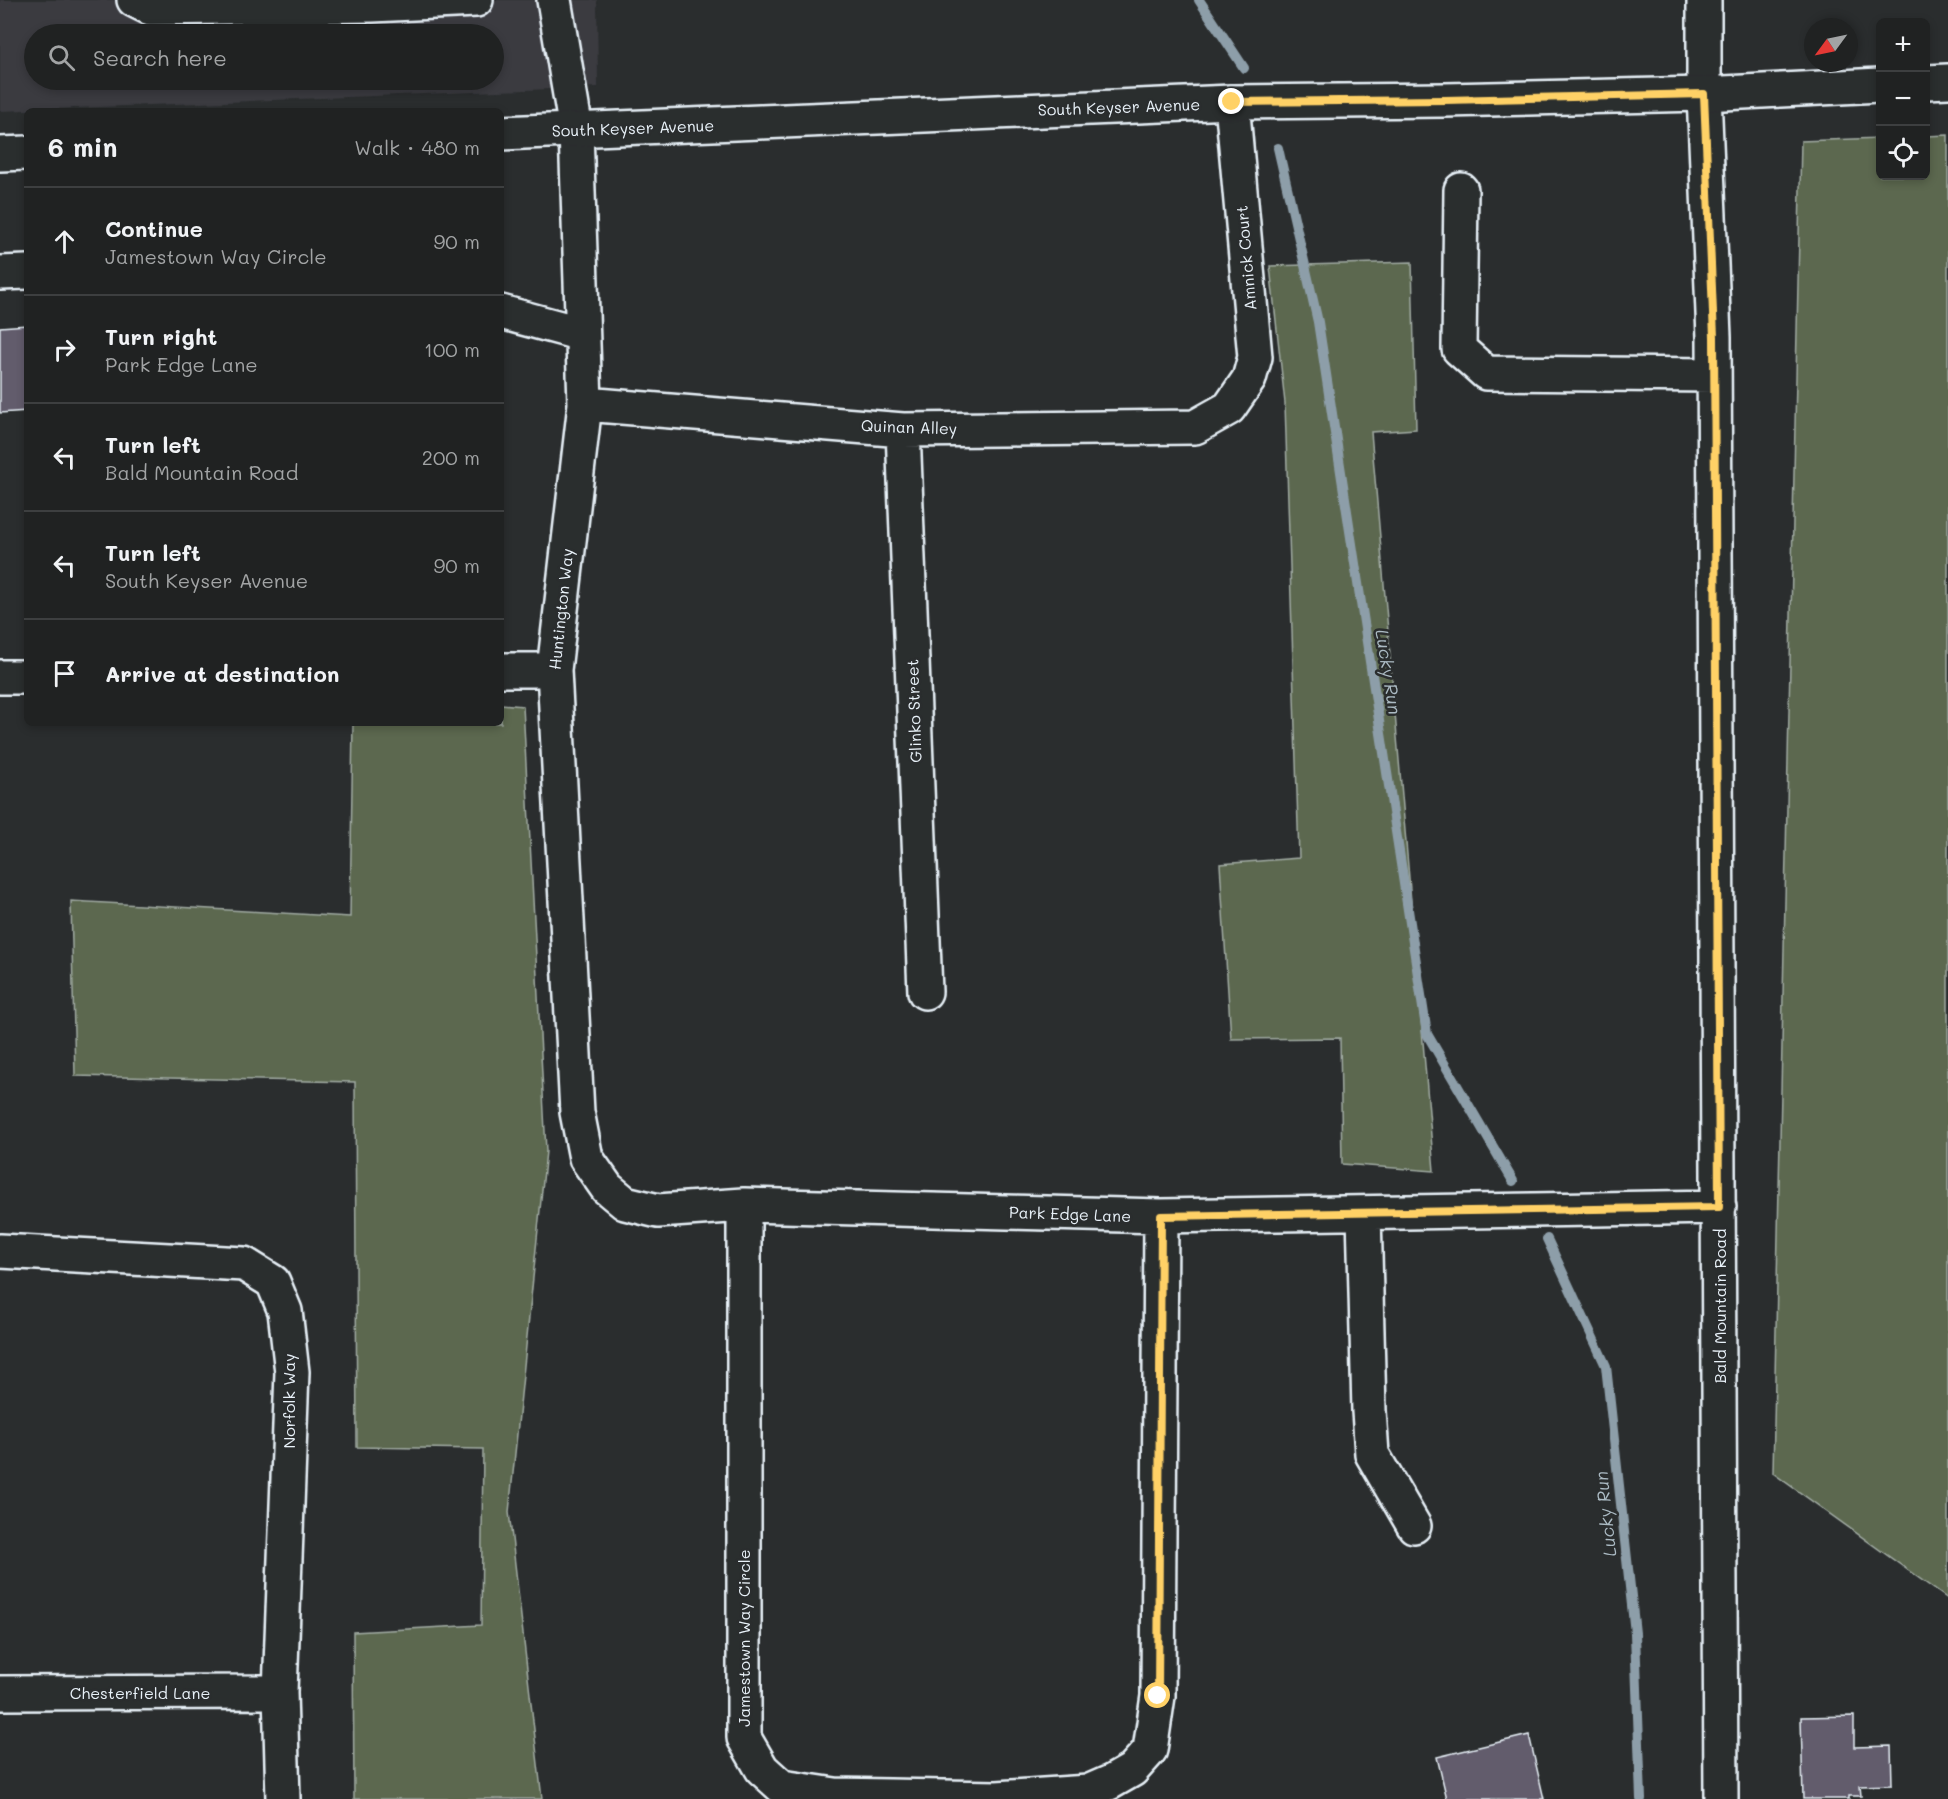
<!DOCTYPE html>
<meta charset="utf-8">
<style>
:root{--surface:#202222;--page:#282a2a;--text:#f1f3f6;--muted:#a2a4a5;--line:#3d3f40}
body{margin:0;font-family:Mali,sans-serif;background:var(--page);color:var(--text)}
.controls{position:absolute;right:18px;top:18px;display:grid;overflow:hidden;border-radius:9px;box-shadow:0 3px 9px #0003}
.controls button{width:54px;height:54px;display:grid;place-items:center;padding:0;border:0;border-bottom:2px solid var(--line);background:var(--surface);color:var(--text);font:30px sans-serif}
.compass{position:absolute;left:1804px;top:18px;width:54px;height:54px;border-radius:50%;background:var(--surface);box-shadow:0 3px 9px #0003;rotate:237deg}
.stop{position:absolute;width:18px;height:18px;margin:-14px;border:4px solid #ffd166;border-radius:50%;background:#fff}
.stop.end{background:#ffd166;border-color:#fff;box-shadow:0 2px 6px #0008}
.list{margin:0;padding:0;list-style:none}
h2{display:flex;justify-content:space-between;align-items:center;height:78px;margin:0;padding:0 24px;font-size:26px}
h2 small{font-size:20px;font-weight:400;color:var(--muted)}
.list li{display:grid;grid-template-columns:39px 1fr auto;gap:18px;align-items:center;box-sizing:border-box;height:108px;padding:0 24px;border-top:2px solid var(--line)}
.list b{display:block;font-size:22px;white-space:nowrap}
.list p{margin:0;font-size:20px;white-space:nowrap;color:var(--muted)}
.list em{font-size:20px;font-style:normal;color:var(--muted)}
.icon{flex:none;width:33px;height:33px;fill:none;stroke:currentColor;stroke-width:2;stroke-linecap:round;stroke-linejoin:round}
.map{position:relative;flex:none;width:1948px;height:1799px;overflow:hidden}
.search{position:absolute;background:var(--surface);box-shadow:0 3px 9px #0003;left:24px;top:24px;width:480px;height:66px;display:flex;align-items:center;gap:15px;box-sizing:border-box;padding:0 21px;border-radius:33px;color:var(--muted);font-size:22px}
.panel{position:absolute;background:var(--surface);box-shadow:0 3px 9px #0003;left:24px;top:108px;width:480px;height:618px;border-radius:9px}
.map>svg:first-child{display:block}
.built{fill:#3b3b41;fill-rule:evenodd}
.green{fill:#5b674f;stroke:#a2aca4;stroke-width:1.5}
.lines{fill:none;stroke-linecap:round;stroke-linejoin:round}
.stream{stroke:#8d9ea9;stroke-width:10}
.building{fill:#625b6c;stroke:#e8f1f8;stroke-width:1.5}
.minor-casing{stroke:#e8f1f8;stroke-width:38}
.major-casing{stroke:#e8f1f8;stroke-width:38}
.minor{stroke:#2a2d2e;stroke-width:33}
.major{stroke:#2a2d2e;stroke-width:33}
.route{stroke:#ffd166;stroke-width:8}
.labels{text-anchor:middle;stroke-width:5;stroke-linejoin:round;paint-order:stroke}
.street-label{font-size:16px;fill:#e8f1f8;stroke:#2a2d2e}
.water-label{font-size:18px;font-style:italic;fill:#abbac3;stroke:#2a2d2e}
</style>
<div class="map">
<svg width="1948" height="1799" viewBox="0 0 1948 1799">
<rect width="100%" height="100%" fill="#2a2d2e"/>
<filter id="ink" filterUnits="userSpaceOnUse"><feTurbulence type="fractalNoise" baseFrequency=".0167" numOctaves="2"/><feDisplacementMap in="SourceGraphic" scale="12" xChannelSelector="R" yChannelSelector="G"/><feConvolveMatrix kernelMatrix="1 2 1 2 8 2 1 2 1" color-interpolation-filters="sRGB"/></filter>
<g filter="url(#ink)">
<path class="built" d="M0,0h597l1,87 -598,24zM34,34h460v46h-460z"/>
<path class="green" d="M1948,135v1464l-175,-126 28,-1332 79,-3v38h46v-40z
M1412,262l4,167 -45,3 63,739 -92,-7 -2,-126 -109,1 -11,-175 79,-6 -14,-455 -15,-137z
M501,704l22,2 23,445 -37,361 33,287h-188l-1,-167 128,-7 2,-176 -126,-2 -2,-365 -280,-6 -4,-175 279,16 3,-194h148z"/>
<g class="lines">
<path class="stream" d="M1199,0l45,68
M1278,148l40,174 109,712 86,147
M1547,1239l59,127 29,267 6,166"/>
</g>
<path class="building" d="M27,325v86l-27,2v-86z
M1854,1716v31l37,-1 1,39 -32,1 1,10h-12v3h-46l-2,-82z
M1529,1735l15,64h-97l-10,-42z"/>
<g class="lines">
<defs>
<path id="minor" d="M134,0l16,8 222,-3 104,-5
M554,0l22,130 9,274 -31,266 23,442 9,46 21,30 18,15 33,8 86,-6 417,11 558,-9
M1704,0v94l10,243 7,1462
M1461,190l-2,159 27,24 228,2
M0,273l27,-1
M501,312l81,22
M585,404l318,26 292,-3 34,-19 20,-29 6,-22 -23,-255
M903,430l22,562
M501,670h53
M0,677h27
M744,1205v533l18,31 20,18 53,8 162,3 91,-6 23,-10 21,-12 18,-20 8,-54 3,-480
M1364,1213l5,198 3,43 42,72
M0,1251l244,13 29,18 12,29 7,61 -12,320 3,107
M0,1693l280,-1"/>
<path id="major" d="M1926,82l22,-1
M501,133l731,-31 213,-2 259,-6 176,-9
M0,154l27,-1"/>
</defs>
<use href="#minor" class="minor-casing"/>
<use href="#major" class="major-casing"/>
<use href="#minor" class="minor"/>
<use href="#major" class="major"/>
</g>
</g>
<g class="lines" filter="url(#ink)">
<path class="route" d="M1158,1696l3,-480 558,-9 -5,-870 -10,-243 -259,6 -213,2"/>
</g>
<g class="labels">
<g class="street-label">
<text transform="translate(1119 107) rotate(-2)" y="6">South Keyser Avenue</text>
<text transform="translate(633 128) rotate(-2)" y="6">South Keyser Avenue</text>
<text transform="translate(1246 258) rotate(-95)" y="6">Amnick Court</text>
<text transform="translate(909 427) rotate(2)" y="6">Quinan Alley</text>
<text transform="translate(561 609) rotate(-84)" y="6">Huntington Way</text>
<text transform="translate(914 711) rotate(-92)" y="6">Glinko Street</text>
<text transform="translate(1070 1214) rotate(2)" y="6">Park Edge Lane</text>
<text transform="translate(1720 1306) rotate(-90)" y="6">Bald Mountain Road</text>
<text transform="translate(289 1401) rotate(-90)" y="6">Norfolk Way</text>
<text transform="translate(744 1638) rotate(-90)" y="6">Jamestown Way Circle</text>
<text x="140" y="1699">Chesterfield Lane</text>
</g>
<g class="water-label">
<text transform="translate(1388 672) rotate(81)" y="6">Lucky Run</text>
<text transform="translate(1606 1514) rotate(-96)" y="6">Lucky Run</text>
</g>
</g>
</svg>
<div class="controls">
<button>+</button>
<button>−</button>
<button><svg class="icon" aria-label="locate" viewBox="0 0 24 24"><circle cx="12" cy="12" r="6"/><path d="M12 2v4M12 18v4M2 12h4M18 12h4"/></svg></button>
</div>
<svg class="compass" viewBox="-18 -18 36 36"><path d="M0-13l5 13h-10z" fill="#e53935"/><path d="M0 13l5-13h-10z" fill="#a2a4a5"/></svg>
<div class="stop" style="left:1158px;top:1696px"></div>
<div class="stop end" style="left:1232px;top:102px"></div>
<div class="search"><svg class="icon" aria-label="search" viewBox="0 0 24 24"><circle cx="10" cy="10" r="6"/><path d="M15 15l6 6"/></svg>Search here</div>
<section class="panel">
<h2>6 min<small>Walk · 480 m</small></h2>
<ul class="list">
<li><svg class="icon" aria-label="ahead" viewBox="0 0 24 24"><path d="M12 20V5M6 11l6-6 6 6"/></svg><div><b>Continue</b><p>Jamestown Way Circle</p></div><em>90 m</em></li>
<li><svg class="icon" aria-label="right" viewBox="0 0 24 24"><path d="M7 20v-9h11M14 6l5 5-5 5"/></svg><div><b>Turn right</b><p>Park Edge Lane</p></div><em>100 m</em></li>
<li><svg class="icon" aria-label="left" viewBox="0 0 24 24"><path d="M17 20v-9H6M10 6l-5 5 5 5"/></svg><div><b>Turn left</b><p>Bald Mountain Road</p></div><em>200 m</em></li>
<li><svg class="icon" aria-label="left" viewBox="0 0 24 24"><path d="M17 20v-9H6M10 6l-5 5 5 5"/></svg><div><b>Turn left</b><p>South Keyser Avenue</p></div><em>90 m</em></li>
<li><svg class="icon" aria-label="arrive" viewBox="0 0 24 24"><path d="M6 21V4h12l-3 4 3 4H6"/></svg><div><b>Arrive at destination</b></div></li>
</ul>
</section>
</div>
